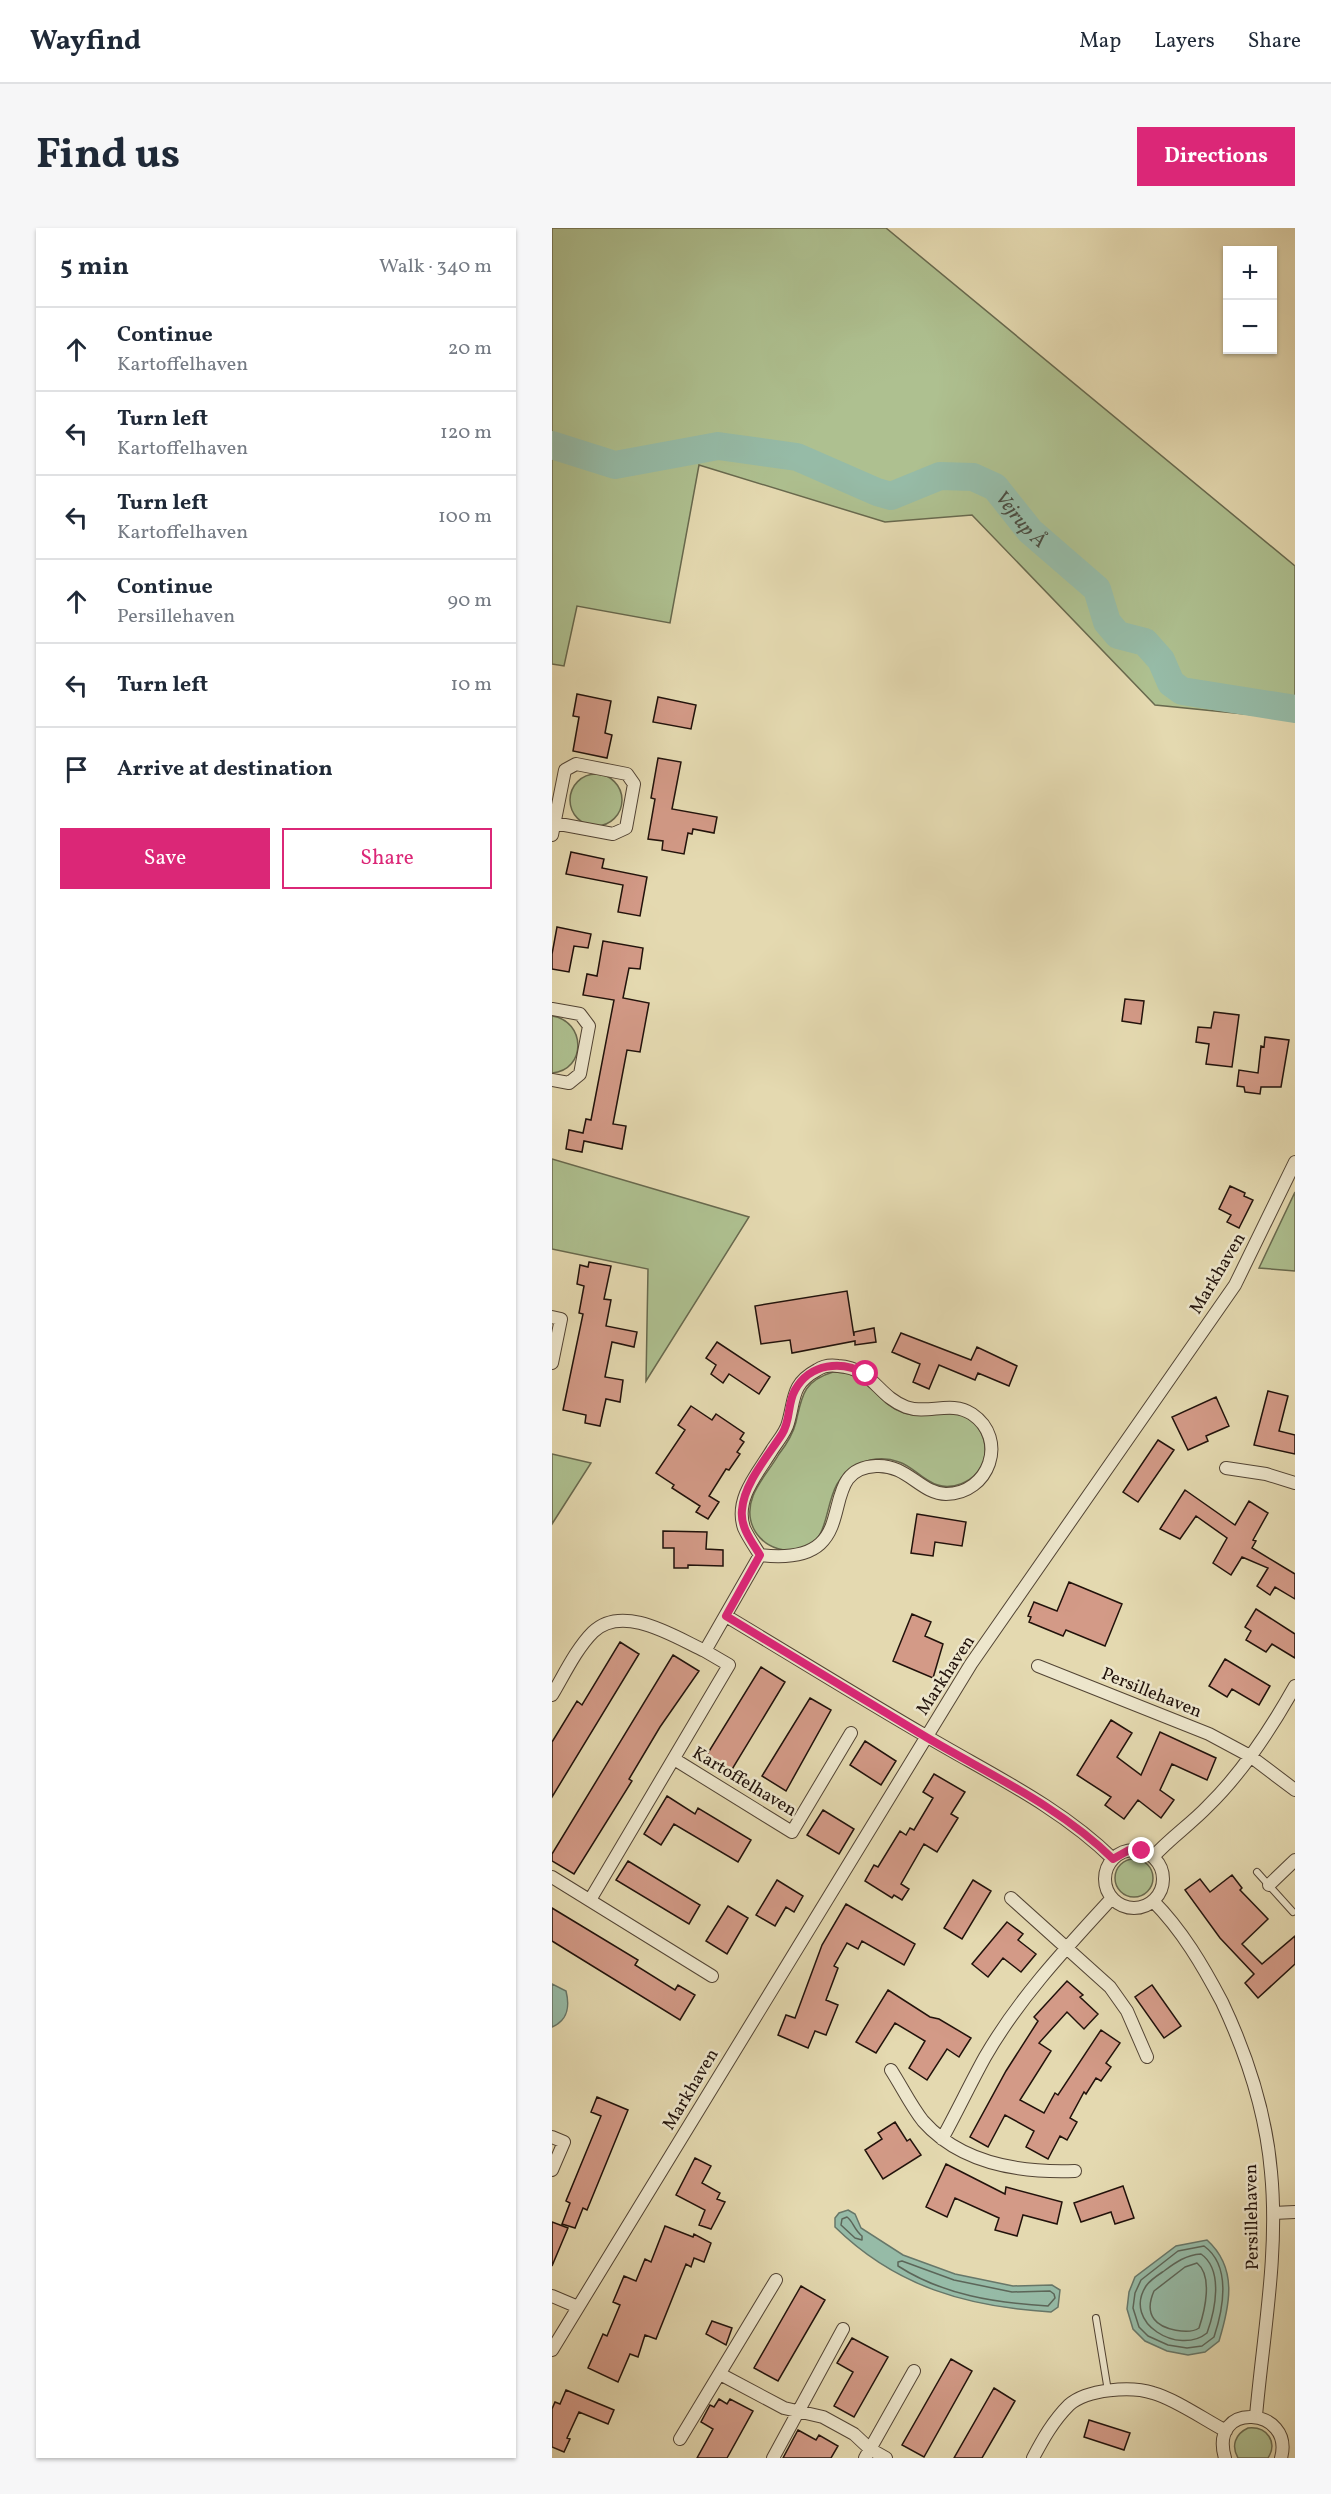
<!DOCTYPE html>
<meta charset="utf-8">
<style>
:root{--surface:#fff;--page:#f6f6f7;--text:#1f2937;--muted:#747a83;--line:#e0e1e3;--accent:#db2777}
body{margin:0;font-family:Vollkorn,serif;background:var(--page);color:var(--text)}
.controls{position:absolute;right:18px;top:18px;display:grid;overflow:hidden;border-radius:0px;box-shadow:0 2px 4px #0004}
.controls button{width:54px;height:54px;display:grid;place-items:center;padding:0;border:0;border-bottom:2px solid var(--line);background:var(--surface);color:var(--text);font:30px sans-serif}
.stop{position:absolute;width:18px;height:18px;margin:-14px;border:4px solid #db2777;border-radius:50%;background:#fff}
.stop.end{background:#db2777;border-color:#fff;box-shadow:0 2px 6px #0008}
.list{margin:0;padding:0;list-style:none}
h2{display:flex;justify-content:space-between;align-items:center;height:78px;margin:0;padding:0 24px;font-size:26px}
h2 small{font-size:20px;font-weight:400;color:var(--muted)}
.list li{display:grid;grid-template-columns:39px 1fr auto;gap:18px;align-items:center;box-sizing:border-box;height:84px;padding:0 24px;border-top:2px solid var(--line)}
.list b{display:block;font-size:22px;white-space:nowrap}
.list p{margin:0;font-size:20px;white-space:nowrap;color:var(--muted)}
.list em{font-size:20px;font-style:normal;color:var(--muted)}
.actions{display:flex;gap:12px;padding:18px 24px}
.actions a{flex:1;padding:14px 0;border:2px solid var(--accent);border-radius:0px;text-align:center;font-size:21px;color:var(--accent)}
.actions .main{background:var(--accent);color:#fff}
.icon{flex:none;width:33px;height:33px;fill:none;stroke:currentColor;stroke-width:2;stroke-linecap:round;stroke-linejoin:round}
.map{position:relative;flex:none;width:743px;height:2230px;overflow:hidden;border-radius:0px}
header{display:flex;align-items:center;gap:36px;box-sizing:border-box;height:84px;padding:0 30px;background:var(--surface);border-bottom:2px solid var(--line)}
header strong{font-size:28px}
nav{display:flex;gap:33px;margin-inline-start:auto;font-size:21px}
.intro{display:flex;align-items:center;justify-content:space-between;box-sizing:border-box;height:144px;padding:0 36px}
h1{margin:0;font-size:42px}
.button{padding:15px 27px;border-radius:0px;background:var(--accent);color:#fff;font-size:21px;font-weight:700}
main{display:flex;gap:36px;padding:0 36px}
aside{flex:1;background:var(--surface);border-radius:0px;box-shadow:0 2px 4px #0004}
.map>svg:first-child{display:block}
.green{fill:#aec090;stroke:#68694e;stroke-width:1.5}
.water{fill:#96bba7;stroke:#677769;stroke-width:1.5}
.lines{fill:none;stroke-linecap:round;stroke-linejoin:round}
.shore{stroke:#5c6659;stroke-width:1.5}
.river{stroke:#96bba7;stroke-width:28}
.building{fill:#d39a87;stroke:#21120b;stroke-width:1.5}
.service-casing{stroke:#524434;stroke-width:8}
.minor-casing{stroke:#524434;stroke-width:14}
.service{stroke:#ede6cc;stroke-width:6}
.minor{stroke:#ede6cc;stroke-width:12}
.route{stroke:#db2777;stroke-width:8}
.labels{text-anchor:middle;stroke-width:5;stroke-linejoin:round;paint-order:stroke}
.street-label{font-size:18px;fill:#21120b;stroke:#ede6cc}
.water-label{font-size:20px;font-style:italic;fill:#4a4d42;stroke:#ede6cc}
</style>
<header>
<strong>Wayfind</strong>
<nav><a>Map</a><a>Layers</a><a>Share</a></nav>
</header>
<div class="intro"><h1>Find us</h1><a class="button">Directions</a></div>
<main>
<aside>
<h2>5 min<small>Walk · 340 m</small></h2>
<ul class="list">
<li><svg class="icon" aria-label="ahead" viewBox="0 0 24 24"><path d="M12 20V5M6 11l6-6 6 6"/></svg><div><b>Continue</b><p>Kartoffelhaven</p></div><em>20 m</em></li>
<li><svg class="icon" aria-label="left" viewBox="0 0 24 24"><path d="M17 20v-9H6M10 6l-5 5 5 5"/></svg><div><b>Turn left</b><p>Kartoffelhaven</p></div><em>120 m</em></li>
<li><svg class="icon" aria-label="left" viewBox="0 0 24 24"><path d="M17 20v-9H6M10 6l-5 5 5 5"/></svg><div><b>Turn left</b><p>Kartoffelhaven</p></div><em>100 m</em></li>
<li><svg class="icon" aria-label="ahead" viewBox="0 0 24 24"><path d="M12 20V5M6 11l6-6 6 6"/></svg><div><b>Continue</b><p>Persillehaven</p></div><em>90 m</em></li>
<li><svg class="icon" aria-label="left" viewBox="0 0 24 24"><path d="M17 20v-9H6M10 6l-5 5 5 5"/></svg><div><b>Turn left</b></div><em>10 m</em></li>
<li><svg class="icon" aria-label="arrive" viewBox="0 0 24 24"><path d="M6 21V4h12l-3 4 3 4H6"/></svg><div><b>Arrive at destination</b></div></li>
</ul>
<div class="actions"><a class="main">Save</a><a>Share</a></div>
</aside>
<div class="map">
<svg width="743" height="2230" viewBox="0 0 743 2230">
<rect width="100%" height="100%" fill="#e4d9b0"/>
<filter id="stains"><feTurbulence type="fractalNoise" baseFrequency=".00333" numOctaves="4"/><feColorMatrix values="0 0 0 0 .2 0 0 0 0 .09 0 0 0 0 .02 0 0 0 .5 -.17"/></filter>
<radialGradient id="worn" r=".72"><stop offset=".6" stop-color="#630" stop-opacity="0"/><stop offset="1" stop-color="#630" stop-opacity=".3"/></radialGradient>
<path class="green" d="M0,0h334l409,338v153l-140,-14 -183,-190 -87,7 -186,-57 -29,158 -93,-17 -13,60 -12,-2z
M18 572a26 26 0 1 1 52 0a26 26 0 1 1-52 0Z
M0,788c34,5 35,54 0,57z
M0,931l197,58 -103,164 2,-112 -96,-20z
M743,964v79l-36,-3z
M281,1144c38,-1 41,31 71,41 25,8 53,-11 73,13 7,9 10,22 7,34 -7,22 -35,34 -55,21 -11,-6 -18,-15 -30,-19 -13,-5 -27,-4 -40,2 -43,19 -20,75 -58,85 -32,8 -61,-20 -48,-53 5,-14 18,-28 26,-42 7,-9 14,-20 17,-32 6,-26 7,-41 37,-50z
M0,1226l39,9 -39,61z
M563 1650a19 19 0 1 1 38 0a19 19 0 1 1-38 0Z
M696,2200c19,-2 30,14 20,30h-30c-7,-12 -3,-24 10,-30z"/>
<path class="water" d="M0,1756l14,7c4,16 2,29 -14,36z
M296,1982l7,4 6,14 42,27 52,19 58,12 39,-1 8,5 -2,17 -7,5c-83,-5 -155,-25 -216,-85v-9l4,-5z
M655,2012c31,28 23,65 12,101l-14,11 -17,3 -21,-4 -22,-10 -12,-12 -6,-20 2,-17 6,-15 41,-31z"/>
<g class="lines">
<path class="shore" d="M295,1989c6,4 7,13 15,19v4l-7,-2 -14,-13 1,-6z
M652,2018c28,20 19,64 10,91l-12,9 -15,2 -19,-3 -20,-9 -9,-9 -6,-19 2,-15 6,-13 37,-29z
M649,2026c23,16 14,57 6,79 -28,23 -85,-10 -61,-47 4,-6 12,-11 18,-15 12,-9 22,-16 37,-17z
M350,2033l52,19 58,12 38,-1 4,3 1,4 -7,8c-52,-3 -105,-11 -150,-40v-4z
M645,2035c16,13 8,47 2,65 -10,7 -37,2 -45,-9 -6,-8 -4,-19 0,-28l31,-24z"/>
<path class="river" id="s1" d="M0,217l63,20 103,-19 79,11 80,35 14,4 49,-20 33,1 22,10 35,44 67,58 10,33 11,13 27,7 16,18 10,23 11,8 113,18"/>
</g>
<path class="building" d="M25,466l34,7 -6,32 7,2 -5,23 -34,-7 6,-34 -6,-1z
M106,469l38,8 -5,24 -38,-7z
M106,530l23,4 -9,47 45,8 -3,16 -21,-4 -1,5 -4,-1 -4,21 -22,-4 1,-9 -15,-2 7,-40 -4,-1z
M19,624l33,7 -2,9 45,9 -7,39 -22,-4 5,-27 -57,-11z
M5,699l34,7 -3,14 -14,-2 -5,26 -17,-3v-15z
M51,713l40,7 -3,21 -11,-1 -6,30 26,5 -9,49 -13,-2 -14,74 13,2 -4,23 -38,-8 -2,11 -16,-3 3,-19 14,3 3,-14 5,1 23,-120 -31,-5 4,-21 10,2z
M573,771l19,2 -3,23 -19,-3z
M662,784l25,3 -7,52 -26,-3 3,-20 -13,-2 2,-15 13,1z
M713,809l24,3 -8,47h-20l-1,7 -15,-2 -1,-5 -7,-1 2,-16 19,3 3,-27 3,1z
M678,958l15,7 -1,3 9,4 -14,28 -12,-6 4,-7 -12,-6z
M37,1034l22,4 -7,33 7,1 -5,26 31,6 -3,15 -22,-5 -7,35 18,3 -3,22 -14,-3 -6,27 -15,-3 1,-8 -23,-5 20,-96 -4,-1 5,-27 -7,-2 3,-19 8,2z
M295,1063l7,45v-4l20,-4 2,14 -21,3v-4l-63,12 -2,-13 -29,4 -6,-38z
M349,1105l70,27 6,-13 40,19 -8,20 -31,-13 -3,7 -36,-15 -10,24 -16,-7 7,-18 -28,-12z
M165,1114l53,35 -11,17 -30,-20 -6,9 -12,-9 5,-9 -10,-7z
M716,1163l20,5 -9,35 16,4v19l-41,-9z
M664,1169l13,29 -23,10 2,5 -20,9 -16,-33z
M139,1178l21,14 4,-6 28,19 -4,6 4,3 -7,10 3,2 -11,16 -3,-1 -17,27 10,6 -11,17 -12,-7 4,-6 -28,-18 2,-3 -18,-12 29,-43 -7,-5z
M606,1212l16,10 -36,52 -15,-10z
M633,1262l50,35 14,-24 19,12 -15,27 3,1 -4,7 43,26v25l-20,-12 -5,8 -13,-9 11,-18 -26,-11 -11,18 -18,-12 14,-25 -31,-22 -16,23 -20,-10z
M365,1286l49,8 -4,24 -27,-4 -2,14 -22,-3z
M111,1303l44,1 -1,17 17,1v16l-35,-1v3h-14v-20h-11z
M517,1354l53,22 -17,42 -39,-16 -3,6 -34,-14 2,-5 -3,-1 6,-14 23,9z
M704,1381l39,25v24l-23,-14 -6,8 -20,-12 5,-9 -6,-4z
M360,1386l19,8 -6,14 18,8 -10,34 -40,-17z
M68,1414l19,12 -87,143v-55l25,-41 5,4z
M121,1427l26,16 -39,56 -31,52 3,2 -58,93 -22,-13v-7z
M673,1431l45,27 -11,19 -27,-16 -5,8 -18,-11z
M209,1439l24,15 -57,94 -25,-15z
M258,1470l21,12 -45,81 -24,-15z
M559,1492l21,13 -15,24 24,18 19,-43 56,26 -9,22 -35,-16 -12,26 14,10 -13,18 -23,-18 -14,19 -19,-14 6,-8 -34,-22z
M313,1513l31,20 -15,24 -31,-20z
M382,1546l31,18 -14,22 7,4 -21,34 -13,-8 -23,40 8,5 -7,11 -8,-5 -2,3 -27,-17 9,-16 4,2 22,-36 6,4 4,-7 4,2 19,-32 -10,-6z
M115,1568l28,18 3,-6 53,32 -13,22 -64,-38 -13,21 -17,-11z
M271,1582l31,19 -15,25 -32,-19z
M76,1633l72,44 -11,19 -73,-44z
M680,1647l10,13 -2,2 28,29 -26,25 20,20 33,-28v28l-37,34 -13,-15 9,-9 -34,-36 -35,-48 15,-11 10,13z
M225,1652l26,16 -9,16 -8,-5 -11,19 -19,-11z
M421,1652l18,11 -29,48 -18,-11z
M294,1676l69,40 -11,21 -42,-24 -4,8 -11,-6 -13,23 4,2 -12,32 12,5 -12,30 -11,-4 -7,17 -30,-13 8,-20 9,3 27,-73z
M176,1678l20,12 -21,36 -21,-13z
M0,1680l86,52 -3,5 40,25 3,-5 17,10 -15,25 -128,-79z
M455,1694l16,12 -5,6 18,14 -15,18 -18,-14 -15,19 -16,-13z
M515,1753l16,14 -3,2 18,17 -14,15 -17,-17 -28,31 12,8 -31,49 24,13 11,-20 3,2 43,-65 19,13 -14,20 5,4 -10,14 -5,-3 -10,16 -2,-2 -14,26 7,4 -10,18 -7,-4 -12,23 -22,-12 8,-16 -29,-16 -17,32 -18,-10 36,-66 32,-50 -4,-4z
M600,1757l29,41 -17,12 -29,-41z
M336,1762l42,27 9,2 32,19 -12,19 -12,-8 -20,31 -18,-12 16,-27 -30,-18 -19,30 -20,-11z
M45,1869l31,13 -41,100 -4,-2 -8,20 -13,-4 8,-21 -4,-2 35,-85 -10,-4z
M343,1894l12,19 3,-2 11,16 -38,24 -18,-29 17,-11 -4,-6z
M143,1930l16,8 -9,17 18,10 -3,6 8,3 -14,27 -12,-4 6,-15 -29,-15z
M394,1936l59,30 1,-7 56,15 -5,22 -34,-9 -6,21 -22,-6 4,-12 -44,-20 -8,19 -21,-10z
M571,1958l11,32 -19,6 -4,-12 -30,10 -7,-19z
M0,1994l16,6 -16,38z
M113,1998l28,11 1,-3 17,9 -7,19 -10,-4 -3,9 -5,-3 -30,75 -11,-4 -7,22 -8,-3 -12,28 -30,-14 15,-34 4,2 13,-31 -7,-3 11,-26 12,5 9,-22 6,3z
M249,2058l24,14 -47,81 -24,-13z
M160,2093l20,7 -6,17 -20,-11z
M300,2110l36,19 -34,60 -20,-11 19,-34 -16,-9z
M399,2131l21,12 -48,86 -22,-12z
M442,2160l21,13 -33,57h-28z
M14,2162l48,20 -6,14 -29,-12 -12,26 3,1 -6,13 -12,-5v-38l3,-7 5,2z
M167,2171l8,5 3,-5 23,12 -26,47h-30l16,-29 -12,-7 9,-17 4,2z
M537,2192l41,13 -6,17 -40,-13z
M246,2202l18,10 3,-5 19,11 -7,12h-48z"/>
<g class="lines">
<defs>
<path id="service" d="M705,1644l36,40
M544,2090l12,73"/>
<path id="minor" d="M0,607l13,-65 11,-6 51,10 7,10 -8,44 -13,6 -59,-11
M0,781l28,5 9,12 -9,48 -11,9 -17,-3
M0,1089l9,2 -9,44
M674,1240l40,6 29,9
M174,1388c67,40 133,81 200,120 64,38 133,70 187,123
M486,1438l171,68 41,22 45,34
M0,1467c12,-20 24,-46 41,-63 30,-29 82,5 112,19l55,-96c-5,-8 -12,-18 -16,-27 -10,-29 14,-55 28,-78 5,-8 14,-18 16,-27 7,-24 3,-39 29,-53 6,-4 14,-5 21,-4 35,2 39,30 68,41 22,8 45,-7 66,7 37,25 17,80 -26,80 -25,0 -39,-30 -70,-28 -67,3 -4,102 -116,89
M122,1531l118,73 59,-99
M553 1651a29 29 0 1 1 58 0a29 29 0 1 1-58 0Z
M601,1629c17,-19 38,-33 55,-51 34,-33 64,-79 87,-120
M0,1649l160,99
M717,1657l26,-25
M459,1670l99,89 17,24 20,46
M38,1672l139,-235 -24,-14
M601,1673c29,29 50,65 69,101 25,53 44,111 49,170 8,81 -8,164 -15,244
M339,1842c11,17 20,36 32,51 38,43 97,52 152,50
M0,1909l12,5 -12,28
M390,1911c15,-27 28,-55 43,-82 34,-59 81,-109 127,-159
M721,1985l22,-1
M0,2068l26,11
M0,2122l419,-686 264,-379 60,-123
M168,2146l64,34 39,9 31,17 16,15 16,9
M128,2211l96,-159
M221,2230l70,-129
M313,2230l49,-87
M481,2230c10,-19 20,-37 36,-53 18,-16 62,-19 84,-12 22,6 52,27 73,38
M673,2230c-17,-58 70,-51 56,0"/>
</defs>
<use href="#service" class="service-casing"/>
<use href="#minor" class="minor-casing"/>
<use href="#service" class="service"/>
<use href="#minor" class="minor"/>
</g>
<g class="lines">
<path class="route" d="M314,1146c-24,-14 -56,-11 -71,16 -8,14 -4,30 -13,44 -14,22 -38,49 -40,76 -2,17 10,32 18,45l-34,61c67,40 133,81 200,121 64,38 133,69 187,122l16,-9 13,1"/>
</g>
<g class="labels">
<g class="street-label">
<text transform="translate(665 1045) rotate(-59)" y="6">Markhaven</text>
<text transform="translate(393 1447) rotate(-57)" y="6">Markhaven</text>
<text transform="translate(600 1464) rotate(22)" y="6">Persillehaven</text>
<text transform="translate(193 1553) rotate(31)" y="6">Kartoffelhaven</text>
<text transform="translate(138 1861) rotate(-59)" y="6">Markhaven</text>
<text transform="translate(699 1989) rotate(-91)" y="6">Persillehaven</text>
</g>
<g class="water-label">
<text dy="7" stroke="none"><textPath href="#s1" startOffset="504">Vejrup Å</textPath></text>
</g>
</g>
<rect width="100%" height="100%" filter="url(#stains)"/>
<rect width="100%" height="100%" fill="url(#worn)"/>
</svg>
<div class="controls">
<button>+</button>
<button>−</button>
</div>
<div class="stop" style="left:314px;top:1146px"></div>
<div class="stop end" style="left:590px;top:1623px"></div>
</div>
</main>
